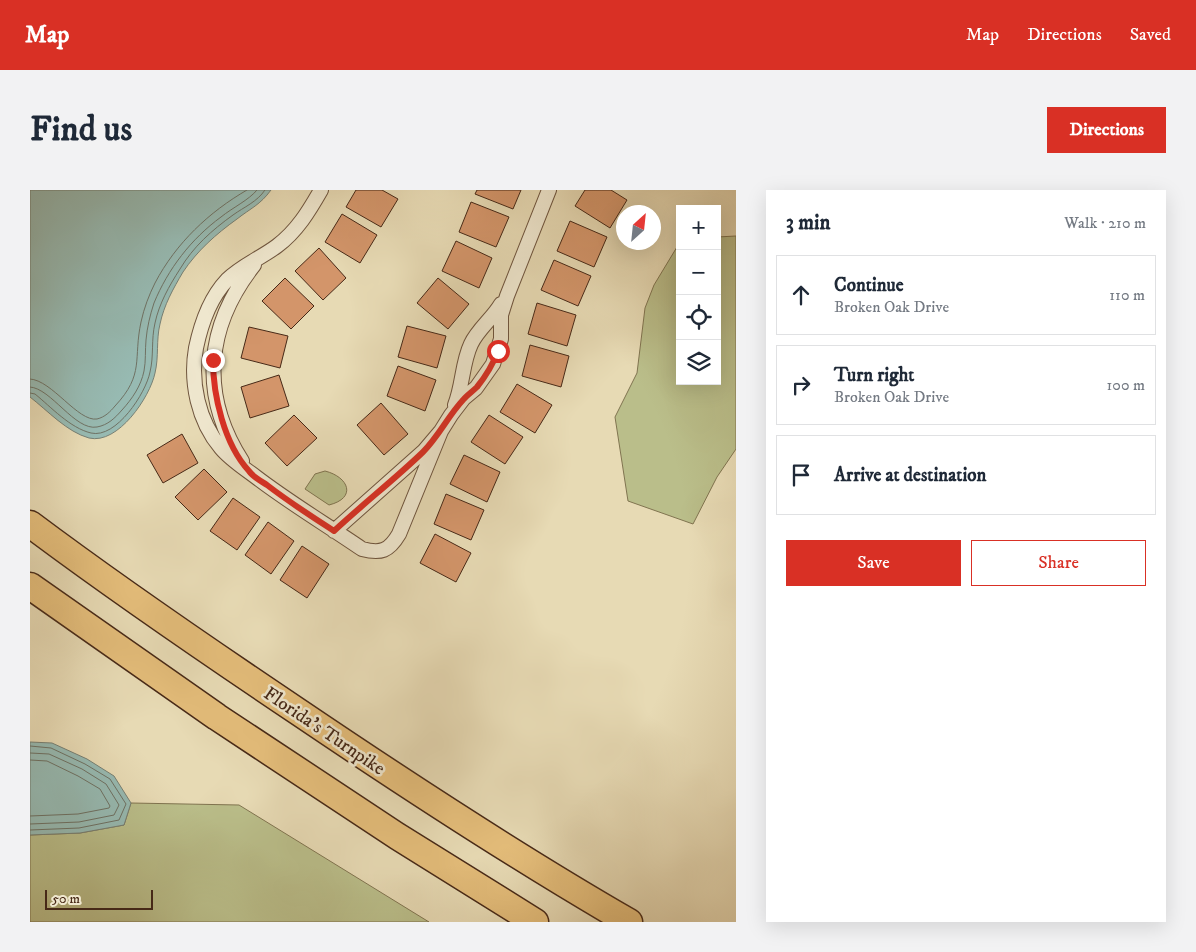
<!DOCTYPE html>
<meta charset="utf-8">
<style>
:root{--surface:#fff;--page:#f2f2f3;--text:#1f2937;--muted:#747a83;--line:#e0e1e3;--accent:#d93025}
body{margin:0;font-family:"IM FELL DW Pica",serif;background:var(--page);color:var(--text)}
.controls{position:absolute;right:15px;top:15px;display:grid;overflow:hidden;border-radius:0px;box-shadow:0 5px 20px #0002}
.controls button{width:45px;height:45px;display:grid;place-items:center;padding:0;border:0;border-bottom:1px solid var(--line);background:var(--surface);color:var(--text);font:25px sans-serif}
.compass{position:absolute;left:586px;top:15px;width:45px;height:45px;border-radius:50%;background:var(--surface);box-shadow:0 5px 20px #0002;rotate:27deg}
.scale{position:absolute;left:15px;bottom:12px;width:108px;box-sizing:border-box;padding-left:5px;border:2px solid #472917;border-top:0;font-size:14px;line-height:18px;white-space:nowrap;color:#472917;-webkit-text-stroke:4px #efe7ce;paint-order:stroke}
.stop{position:absolute;width:15px;height:15px;margin:-11px;border:4px solid #d93025;border-radius:50%;background:#fff}
.stop.end{background:#d93025;border-color:#fff;box-shadow:0 1px 5px #0008}
.list{margin:0;padding:0;list-style:none}
h2{display:flex;justify-content:space-between;align-items:center;height:65px;margin:0;padding:0 20px;font-size:21px}
h2 small{font-size:16px;font-weight:400;color:var(--muted)}
.list li{display:grid;grid-template-columns:32px 1fr auto;gap:15px;align-items:center;box-sizing:border-box;height:80px;margin:0 10px 10px;padding:0 10px;border:1px solid var(--line);border-radius:0px}
.list b{display:block;font-size:19px;white-space:nowrap}
.list p{margin:0;font-size:16px;white-space:nowrap;color:var(--muted)}
.list em{font-size:16px;font-style:normal;color:var(--muted)}
.actions{display:flex;gap:10px;padding:15px 20px}
.actions a{flex:1;padding:11px 0;border:1px solid var(--accent);border-radius:0px;text-align:center;font-size:18px;color:var(--accent)}
.actions .main{background:var(--accent);color:#fff}
.icon{flex:none;width:28px;height:28px;fill:none;stroke:currentColor;stroke-width:2;stroke-linecap:round;stroke-linejoin:round}
.map{position:relative;flex:none;width:706px;height:732px;overflow:hidden;border-radius:0px}
header{display:flex;align-items:center;gap:30px;box-sizing:border-box;height:70px;padding:0 25px;background:var(--accent);color:#fff}
header strong{font-size:24px}
nav{display:flex;gap:28px;margin-inline-start:auto;font-size:18px}
.intro{display:flex;align-items:center;justify-content:space-between;box-sizing:border-box;height:120px;padding:0 30px}
h1{margin:0;font-size:35px}
.button{padding:12px 22px;border-radius:0px;background:var(--accent);color:#fff;font-size:18px;font-weight:700}
main{display:flex;gap:30px;padding:0 30px}
aside{flex:1;background:var(--surface);border-radius:0px;box-shadow:0 5px 20px #0002}
.map>svg:first-child{display:block}
.green{fill:#babe8a;stroke:#807450}
.water{fill:#97bab2;stroke:#778074}
.lines{fill:none;stroke-linecap:round;stroke-linejoin:round}
.shore{stroke:#6f7264;stroke-width:1}
.building{fill:#d3956a;stroke:#472917}
.street-casing{stroke:#6f553e;stroke-width:16}
.highway-casing{stroke:#472917;stroke-width:29}
.street{stroke:#efe7ce;stroke-width:14}
.highway{stroke:#e4bd7a;stroke-width:26}
.route{stroke:#d93025;stroke-width:6}
.labels{text-anchor:middle;stroke-width:5;stroke-linejoin:round;paint-order:stroke}
.street-label{font-size:19px;fill:#472917;stroke:#efe7ce}
</style>
<header>
<strong>Map</strong>
<nav><a>Map</a><a>Directions</a><a>Saved</a></nav>
</header>
<div class="intro"><h1>Find us</h1><a class="button">Directions</a></div>
<main>
<div class="map">
<svg width="706" height="732" viewBox="0 0 706 732">
<rect width="100%" height="100%" fill="#e7dab4"/>
<filter id="stains"><feTurbulence type="fractalNoise" baseFrequency=".004" numOctaves="4"/><feColorMatrix values="0 0 0 0 .2 0 0 0 0 .09 0 0 0 0 .02 0 0 0 .5 -.17"/></filter>
<radialGradient id="worn" r=".72"><stop offset=".6" stop-color="#630" stop-opacity="0"/><stop offset="1" stop-color="#630" stop-opacity=".3"/></radialGradient>
<path class="green" d="M706,46v213l-19,28 -24,47 -65,-23 -13,-84 22,-44 8,-65 9,-23 26,-43v139h37v-144z
M295,281c24,6 32,27 4,34l-24,-16 10,-15z
M101,613l108,2 190,117h-399v-87l50,-2 44,-8z"/>
<path class="water" d="M0,0h241c-11,15 -20,18 -34,29 -21,15 -40,32 -54,53 -10,17 -19,33 -23,52 -4,16 -1,33 -5,49 -5,24 -37,72 -66,65 -22,-6 -41,-27 -59,-41z
M0,552l22,1 35,16 27,17 17,27 -7,22 -44,8 -50,2z"/>
<g class="lines">
<path class="shore" d="M0,189c22,1 48,43 67,40 8,-2 13,-7 18,-13 30,-32 18,-47 26,-84 3,-14 8,-27 14,-39 21,-40 54,-71 92,-93
M0,197c21,1 45,44 67,40 11,-2 18,-9 25,-17 10,-11 19,-24 22,-39 2,-10 1,-21 2,-31 1,-12 4,-25 8,-37 14,-34 37,-64 67,-86 11,-9 28,-17 36,-27
M0,203l5,1c16,13 35,34 56,39 25,6 55,-40 59,-61 4,-16 1,-32 5,-49 4,-19 14,-37 25,-54 13,-22 32,-39 53,-54 11,-8 24,-13 32,-25
M0,556l21,2 34,16 25,15 16,25 -7,16 -40,8 -49,2
M0,563l19,1 33,15 24,15 13,21 -5,10 -35,7 -49,2
M0,570l17,1 31,15 22,13 10,17 -1,2 -31,6 -48,2"/>
</g>
<path class="building" d="M326,0h26l16,9 -17,28 -35,-20z
M447,0h44l-8,19 -38,-15z
M555,0h26l16,10 -17,28 -35,-22z
M441,12l38,15 -13,30 -37,-15z
M312,24l35,21 -17,28 -35,-21z
M540,31l37,16 -13,30 -37,-16z
M426,51l36,17 -13,30 -37,-17z
M289,58l27,30 -23,22 -28,-29z
M524,70l37,16 -13,30 -37,-16z
M255,88l29,28 -23,23 -29,-28z
M408,88l31,26 -21,25 -31,-26z
M507,113l39,12 -9,31 -39,-12z
M377,136l39,10 -9,32 -39,-11z
M219,137l39,9 -8,32 -39,-10z
M500,155l39,11 -8,31 -39,-11z
M368,176l38,14 -11,31 -38,-15z
M249,185l10,31 -39,12 -9,-31z
M487,194l35,21 -17,28 -35,-21z
M351,213l27,31 -24,21 -27,-30z
M264,225l23,23 -30,28 -22,-23z
M459,225l34,22 -18,27 -34,-22z
M152,244l16,29 -35,20 -16,-28z
M434,265l36,17 -13,30 -37,-18z
M174,279l23,23 -29,28 -23,-23z
M416,304l38,16 -13,30 -37,-16z
M203,308l27,19 -23,33 -27,-19z
M238,332l26,19 -23,33 -26,-19z
M405,344l36,19 -15,29 -36,-19z
M272,356l27,18 -22,34 -27,-18z"/>
<g class="lines">
<defs>
<path id="street" d="M291,0c-12,21 -24,41 -44,56 -16,12 -36,20 -50,34 -17,18 -26,44 -31,68 -6,34 2,73 25,100 9,11 23,20 35,29 34,26 71,48 106,72 19,5 27,2 37,-15l42,-103
M425,215c8,-20 7,-42 16,-61 7,-15 22,-26 30,-40
M212,271c-43,-67 -36,-135 12,-196
M304,341l90,-80 17,-20 10,-16 13,-17 12,-10 17,-24 8,-25v-24l6,-19 42,-106"/>
<path id="highway" d="M0,334c88,66 179,128 270,189 108,73 216,144 329,209
M0,396l187,131 180,119 138,86"/>
</defs>
<use href="#street" class="street-casing"/>
<use href="#highway" class="highway-casing"/>
<use href="#street" class="street"/>
<use href="#highway" class="highway"/>
</g>
<g class="lines">
<path class="route" d="M183,170c0,35 11,84 36,111 4,6 12,10 18,14 22,17 44,31 67,46 29,-27 61,-52 89,-79 16,-16 25,-36 40,-52 4,-5 9,-8 14,-13 9,-11 16,-23 21,-36"/>
</g>
<g class="labels">
<g class="street-label">
<text transform="translate(295 540) rotate(34)" y="7">Florida's Turnpike</text>
</g>
</g>
<rect width="100%" height="100%" filter="url(#stains)"/>
<rect width="100%" height="100%" fill="url(#worn)"/>
</svg>
<div class="controls">
<button>+</button>
<button>−</button>
<button><svg class="icon" aria-label="locate" viewBox="0 0 24 24"><circle cx="12" cy="12" r="6"/><path d="M12 2v4M12 18v4M2 12h4M18 12h4"/></svg></button>
<button><svg class="icon" aria-label="layers" viewBox="0 0 24 24"><path d="M12 4l9 5-9 5-9-5zM3 14l9 5 9-5"/></svg></button>
</div>
<svg class="compass" viewBox="-18 -18 36 36"><path d="M0-13l5 13h-10z" fill="#e53935"/><path d="M0 13l5-13h-10z" fill="#747a83"/></svg>
<div class="scale">50 m</div>
<div class="stop" style="left:468px;top:161px"></div>
<div class="stop end" style="left:183px;top:170px"></div>
</div>
<aside>
<h2>3 min<small>Walk · 210 m</small></h2>
<ul class="list">
<li><svg class="icon" aria-label="ahead" viewBox="0 0 24 24"><path d="M12 20V5M6 11l6-6 6 6"/></svg><div><b>Continue</b><p>Broken Oak Drive</p></div><em>110 m</em></li>
<li><svg class="icon" aria-label="right" viewBox="0 0 24 24"><path d="M7 20v-9h11M14 6l5 5-5 5"/></svg><div><b>Turn right</b><p>Broken Oak Drive</p></div><em>100 m</em></li>
<li><svg class="icon" aria-label="arrive" viewBox="0 0 24 24"><path d="M6 21V4h12l-3 4 3 4H6"/></svg><div><b>Arrive at destination</b></div></li>
</ul>
<div class="actions"><a class="main">Save</a><a>Share</a></div>
</aside>
</main>
